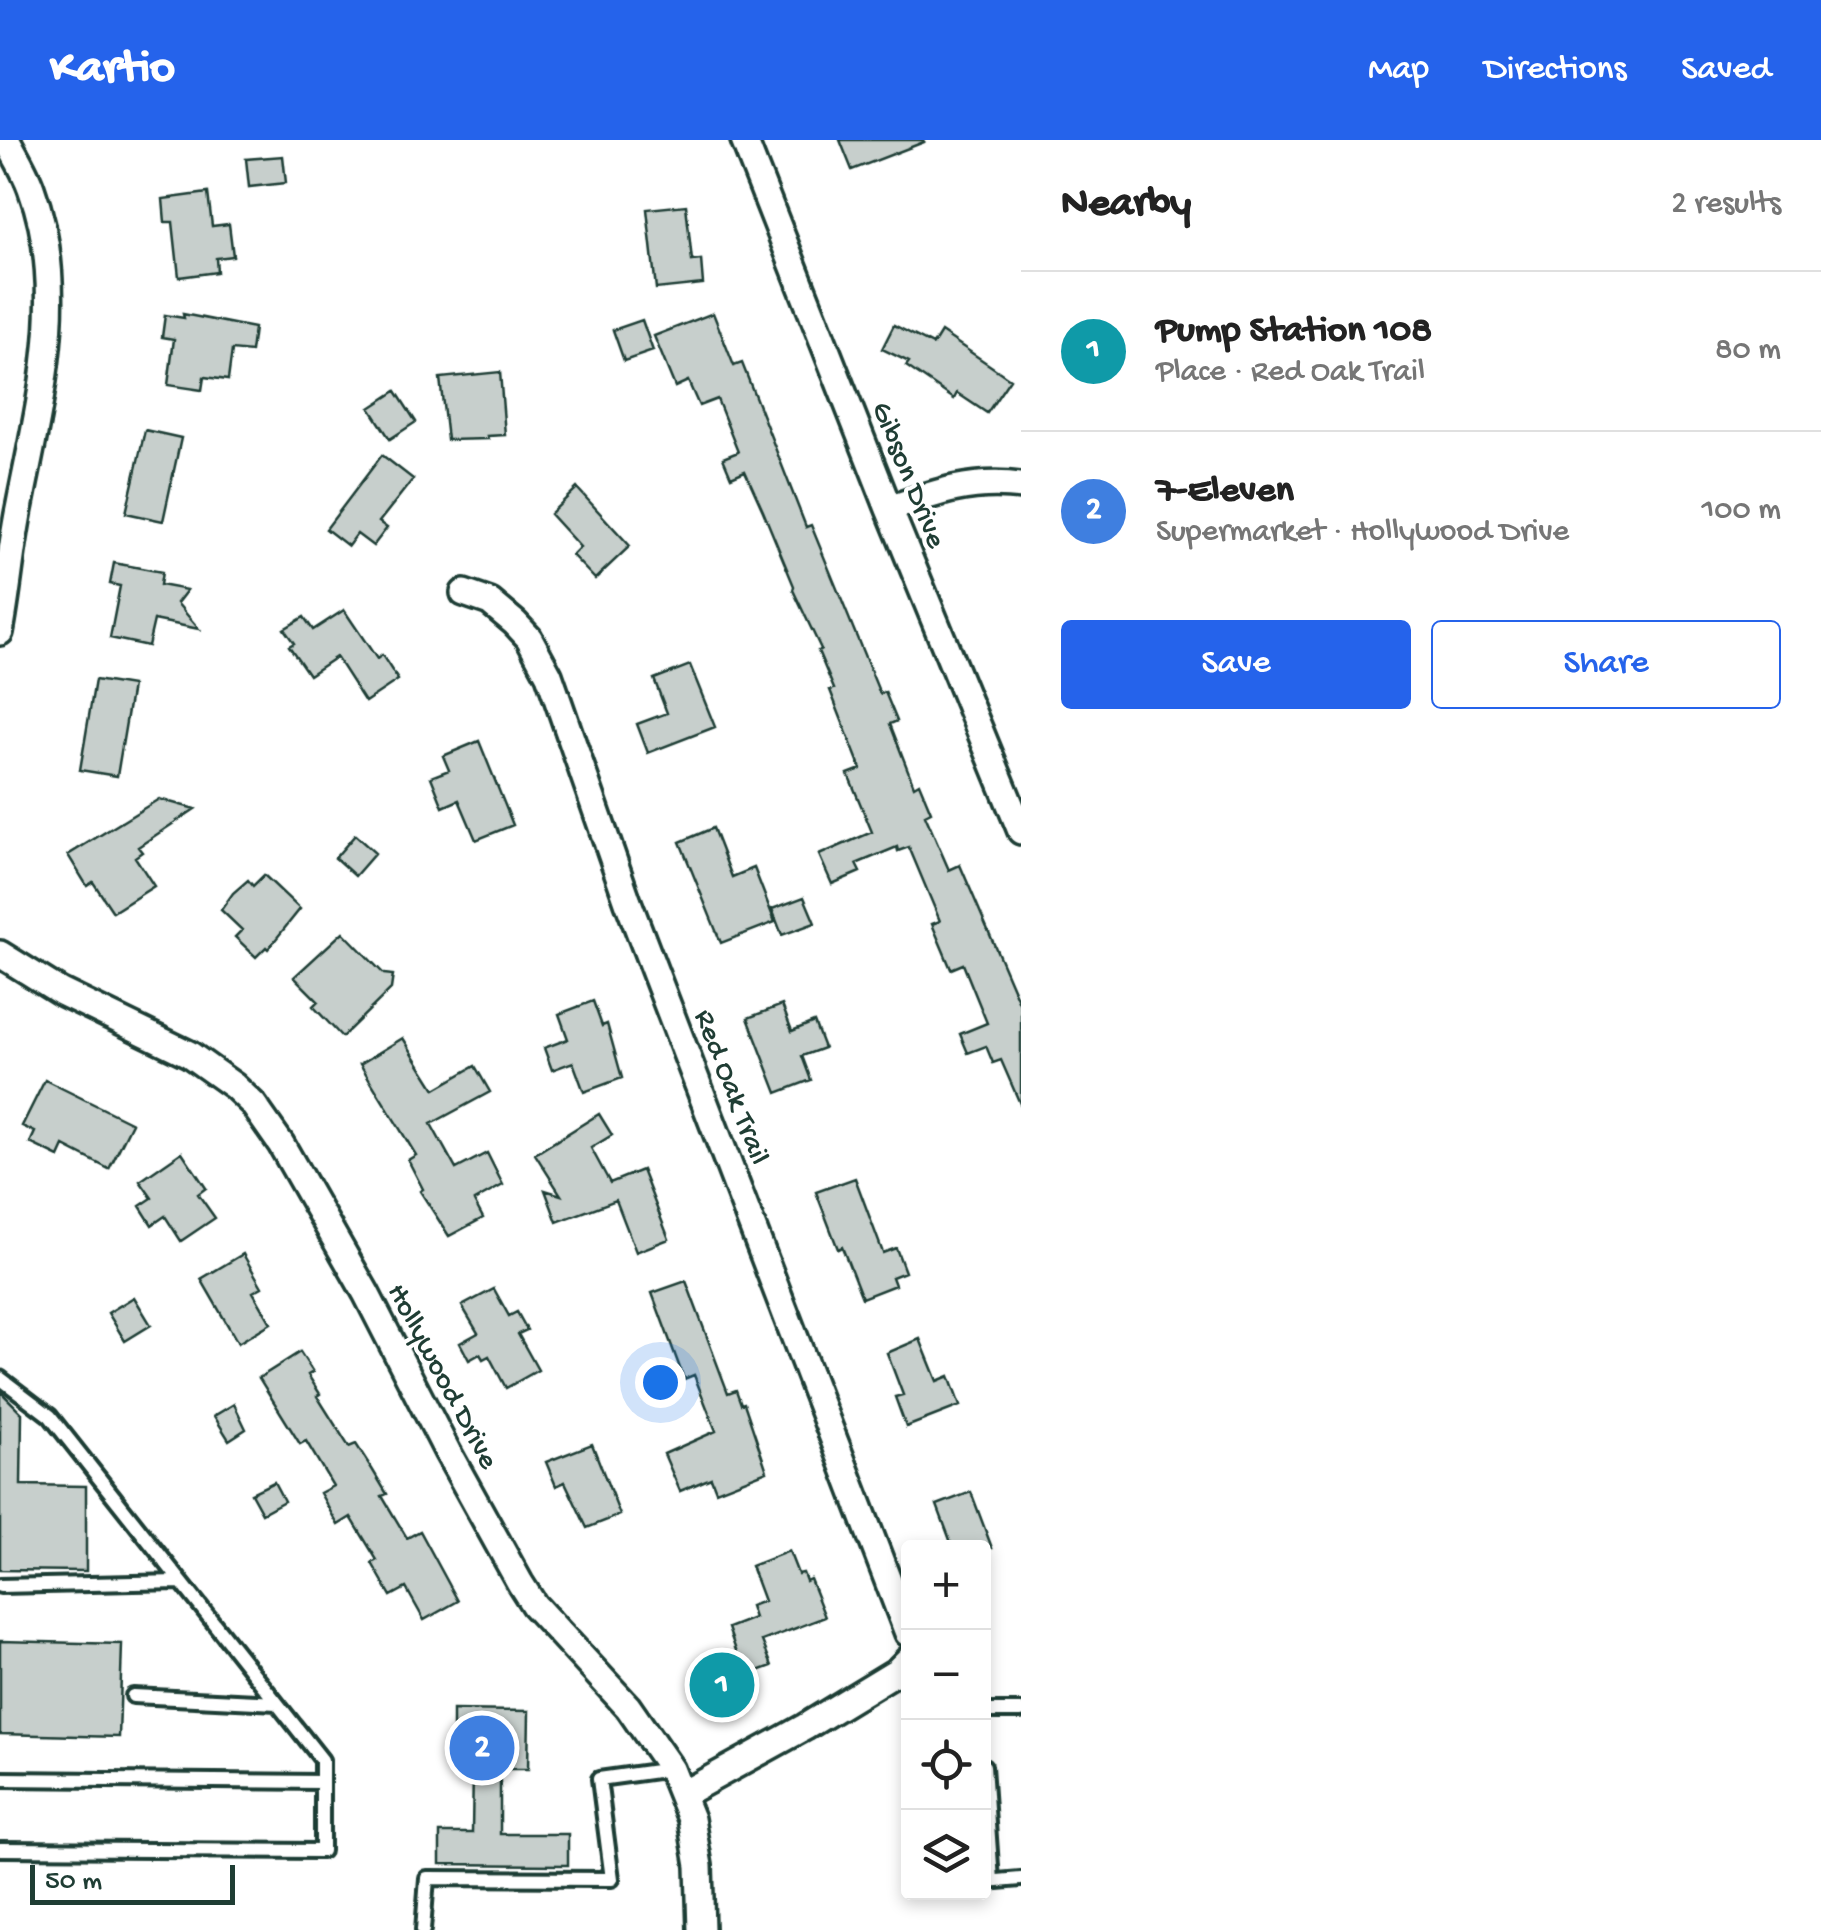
<!DOCTYPE html>
<meta charset="utf-8">
<style>
:root{--surface:#fff;--page:#f2f2f2;--text:#222;--muted:#767676;--line:#e0e0e0;--accent:#2563eb}
body{margin:0;font-family:"Gochi Hand",sans-serif;background:var(--page);color:var(--text)}
.controls{position:absolute;right:30px;bottom:30px;display:grid;overflow:hidden;border-radius:10px;box-shadow:0 5px 15px #0003}
.controls button{width:90px;height:90px;display:grid;place-items:center;padding:0;border:0;border-bottom:2px solid var(--line);background:var(--surface);color:var(--text);font:50px sans-serif}
.scale{position:absolute;left:30px;bottom:25px;width:205px;box-sizing:border-box;padding-left:10px;border:5px solid #1f3d34;border-top:0;font-size:28px;line-height:35px;white-space:nowrap;color:#1f3d34;-webkit-text-stroke:8px #fff;paint-order:stroke}
.you{position:absolute;left:660px;top:1242px;width:35px;height:35px;margin:-25px;border:8px solid #fff;border-radius:50%;background:#1a73e8;box-shadow:0 0 0 15px #1a73e833}
.badge{display:grid;place-items:center;width:65px;height:65px;border-radius:50%;background:var(--accent);color:#fff;font-size:32px;font-weight:700}
.pin{position:absolute;translate:-50% -50%;border:5px solid #fff;box-shadow:0 2px 10px #0006}
.list{margin:0;padding:0;list-style:none}
h2{display:flex;justify-content:space-between;align-items:center;height:130px;margin:0;padding:0 40px;font-size:42px}
h2 small{font-size:32px;font-weight:400;color:var(--muted)}
.list li{display:grid;grid-template-columns:65px 1fr auto;gap:30px;align-items:center;box-sizing:border-box;height:160px;padding:0 40px;border-top:2px solid var(--line)}
.list b{display:block;font-size:38px;white-space:nowrap}
.list p{margin:0;font-size:32px;white-space:nowrap;color:var(--muted)}
.list em{font-size:32px;font-style:normal;color:var(--muted)}
.actions{display:flex;gap:20px;padding:30px 40px}
.actions a{flex:1;padding:22px 0;border:2px solid var(--accent);border-radius:10px;text-align:center;font-size:35px;color:var(--accent)}
.actions .main{background:var(--accent);color:#fff}
.icon{flex:none;width:55px;height:55px;fill:none;stroke:currentColor;stroke-width:2;stroke-linecap:round;stroke-linejoin:round}
.map{position:relative;flex:none;width:1021px;height:1790px;overflow:hidden}
header{display:flex;align-items:center;gap:60px;box-sizing:border-box;height:140px;padding:0 50px;background:var(--accent);color:#fff}
header strong{font-size:48px}
nav{display:flex;gap:55px;margin-inline-start:auto;font-size:35px}
main{display:flex}
aside{flex:1;background:var(--surface)}
.map>svg:first-child{display:block}
.building{fill:#c7cfcc;stroke:#1f3d34;stroke-width:2.5}
.lines{fill:none;stroke-linecap:round;stroke-linejoin:round}
.lane-casing{stroke:#1f3d34;stroke-width:20}
.street-casing{stroke:#1f3d34;stroke-width:32}
.lane{stroke:#fff;stroke-width:12}
.street{stroke:#fff;stroke-width:25}
.labels{text-anchor:middle;stroke-width:8;stroke-linejoin:round;paint-order:stroke}
.street-label{font-size:30px;fill:#1f3d34;stroke:#fff}
</style>
<header>
<strong>Kartio</strong>
<nav><a>Map</a><a>Directions</a><a>Saved</a></nav>
</header>
<main>
<div class="map">
<svg width="1021" height="1790" viewBox="0 0 1021 1790">
<rect width="100%" height="100%" fill="#fff"/>
<filter id="ink" filterUnits="userSpaceOnUse"><feTurbulence type="fractalNoise" baseFrequency=".01" numOctaves="2"/><feDisplacementMap in="SourceGraphic" scale="20" xChannelSelector="R" yChannelSelector="G"/><feConvolveMatrix kernelMatrix="1 2 1 2 8 2 1 2 1" color-interpolation-filters="sRGB"/></filter>
<g filter="url(#ink)">
<path class="building" d="M840,0h83l1,2 -72,28z
M283,16l3,27 -37,4 -3,-28z
M208,53l4,33 17,-2 4,32 -17,2 1,14 -38,5 -6,-55h-8l-2,-23z
M686,65l6,56 9,-1 2,24 -47,5 -9,-80z
M713,173l21,53 8,-3 64,164 5,-2 69,169 5,-2 12,29 -7,3 24,62 5,-3 12,29 -6,3 24,55 11,-5 61,142v99l-20,-46 -8,3 -7,-17 -18,7 -8,-19 27,-11 -24,-59 -12,5 -19,-45 8,-3 -31,-74 -11,4 -1,-4 -41,17 4,8 -28,12 -13,-29 53,-23 -24,-58 13,-5 -31,-79 4,-1 -16,-38 3,-2 -28,-59 1,-4 -31,-75 -18,-40 -14,6 -8,-19 15,-6 -21,-53 -18,7 -11,-25 -13,6 -21,-51z
M183,174l71,14 -3,24 -19,-2 -4,30 -24,-3 -2,13 -34,-5 6,-46 -12,-2 3,-22 19,3z
M642,180l11,31 -29,10 -11,-31z
M894,185l39,20 8,-13 69,47 -23,34 -30,-20 -3,6 -48,-33 3,-4 -27,-13z
M500,232l5,63 -18,1 1,3 -41,1 -7,-62z
M396,251l20,31 -26,17 -20,-31z
M145,290l36,8 -18,83 -37,-8z
M382,315l31,24 -34,43 8,6 -14,18 -16,-12 -9,12 -22,-17z
M577,348l53,58 -35,33 -23,-24 8,-8 -30,-33z
M114,423l48,9 -2,13 27,5 -10,13 22,26 -45,-9 -6,26 -38,-8 10,-52 -10,-2z
M344,470l33,49 5,-4 16,25 -33,22 -29,-45 -27,18 -20,-29 5,-3 -10,-14 20,-12 9,13z
M690,525l25,62 -67,26 -11,-29 30,-11 -13,-34z
M95,540l37,6 -15,90 -37,-6z
M479,601l34,84 -37,15 -17,-40 -16,7 -12,-30 18,-7 -6,-14z
M159,659l36,10 -57,38 4,5 -7,5 19,29 -41,26 -20,-30 -6,4 -19,-31z
M713,688l19,49 22,-9 21,54 -54,21 -41,-101z
M355,695l20,18 -20,23 -20,-18z
M264,735l36,34 -32,40 -2,-2 -10,10 -21,-20 7,-7 -21,-20 12,-17 15,-13 5,6z
M804,757l11,26 -33,12 -10,-26z
M343,792l41,42 9,1 -2,14 -49,48 -29,-31 5,-5 -24,-24z
M593,861l9,25 5,-2 15,54 -38,14 -11,-30 -21,8 -8,-22 24,-9 -9,-25z
M782,865l10,26 22,-9 10,26 -22,8 9,24 -34,13 -29,-75z
M403,898l32,51 40,-23 15,26 -59,32 25,45 31,-16 16,32 -29,16 9,17 -34,18 -29,-45 3,-2 -15,-29 8,-5 -56,-91z
M45,940l87,43 -23,46 -45,-23 -5,11 -29,-14 5,-11 -13,-6z
M599,974l13,21 -21,13 19,35 32,-13 27,69 -33,13 -20,-52 -59,22 -12,-32 16,5 -26,-41z
M182,1012l24,36 -8,6 17,24 -34,23 -16,-25 -13,9 -12,-19 12,-8 -12,-17z
M855,1038l28,75 13,-5 9,24 -13,5 3,8 -33,13 -20,-51 -4,2 -22,-57z
M243,1114l19,33 -9,5 18,31 -33,20 -37,-64z
M686,1141l42,112 8,-3 5,14 3,-1 23,68 -51,20 -5,-13 -31,13 -16,-37 52,-23 -22,-56 -10,4 -32,-86z
M494,1149l15,27 8,-4 10,18 -9,4 20,36 -32,18 -17,-32 -6,3 -3,-5 -11,6 -9,-17 18,-10 -16,-27z
M134,1157l17,28 -26,16 -17,-28z
M920,1199l17,42 12,-5 11,30 -54,21 -11,-30 8,-2 -16,-42z
M300,1212l13,20 -5,3 12,19 -3,2 32,51 7,-3 16,25 15,25 -5,2 25,42 13,-7 38,70 -34,19 -18,-32 -15,8 -19,-33 5,-3 -26,-43 -13,8 -18,-32 13,-7 -27,-45 -6,3 -41,-66z
M0,1251l22,22 -1,72 65,1v85l-86,-1z
M234,1264l12,25 -17,11 -15,-24z
M592,1304l28,71 -33,13 -22,-46 -9,4 -10,-24z
M274,1342l10,19 -22,12 -11,-20z
M971,1352l21,56h-39l-16,-43z
M789,1411l9,23 5,-1 3,8 4,-2 15,38 -63,24 10,25 -27,10 -17,-48 26,-10 -4,-12 14,-5 -13,-35z
M0,1501l122,3 -3,93 -119,-3z
M453,1570l76,1 -1,58h-28v65h68v31l-128,-1v-31h32l1,-65h-20z"/>
<g class="lines">
<defs>
<path id="lane" d="M0,1238l50,38 272,344v91l-322,-2
M0,1446l179,-4
M133,1556l144,7
M984,1571h37
M984,1626l8,115
M0,1639l322,3
M986,1742l35,-3
M423,1790l4,-52 185,1 -13,-100 72,-10"/>
<path id="street" d="M744,0l145,369 132,322
M889,369c45,-16 83,-30 132,-23
M464,453l26,9 25,21 14,15 20,37 79,227 280,731
M0,492c8,-42 11,-86 20,-128 20,-103 49,-214 11,-316 -6,-17 -16,-33 -24,-48
M0,814l61,38 128,62 45,32 19,18 28,40 85,149 81,158 73,132 14,22 94,102 43,62 20,50 8,47 2,64
M683,1654l122,-67 92,-56 11,-11"/>
</defs>
<use href="#lane" class="lane-casing"/>
<use href="#street" class="street-casing"/>
<use href="#lane" class="lane"/>
<use href="#street" class="street"/>
</g>
</g>
<g class="labels">
<g class="street-label">
<text transform="translate(911 334) rotate(68)" y="10">Gibson Drive</text>
<text transform="translate(734 946) rotate(69)" y="10">Red Oak Trail</text>
<text transform="translate(445 1235) rotate(62)" y="10">Hollywood Drive</text>
</g>
</g>
</svg>
<div class="controls">
<button>+</button>
<button>−</button>
<button><svg class="icon" aria-label="locate" viewBox="0 0 24 24"><circle cx="12" cy="12" r="6"/><path d="M12 2v4M12 18v4M2 12h4M18 12h4"/></svg></button>
<button><svg class="icon" aria-label="layers" viewBox="0 0 24 24"><path d="M12 4l9 5-9 5-9-5zM3 14l9 5 9-5"/></svg></button>
</div>
<div class="scale">50 m</div>
<div class="you"></div>
<div class="pin badge" style="left:722px;top:1545px;background:#0f9aa8">1</div>
<div class="pin badge" style="left:482px;top:1608px;background:#3f7fe0">2</div>
</div>
<aside>
<h2>Nearby<small>2 results</small></h2>
<ul class="list">
<li><span class="badge" style="background:#0f9aa8">1</span><div><b>Pump Station 108</b><p>Place · Red Oak Trail</p></div><em>80 m</em></li>
<li><span class="badge" style="background:#3f7fe0">2</span><div><b>7-Eleven</b><p>Supermarket · Hollywood Drive</p></div><em>100 m</em></li>
</ul>
<div class="actions"><a class="main">Save</a><a>Share</a></div>
</aside>
</main>
